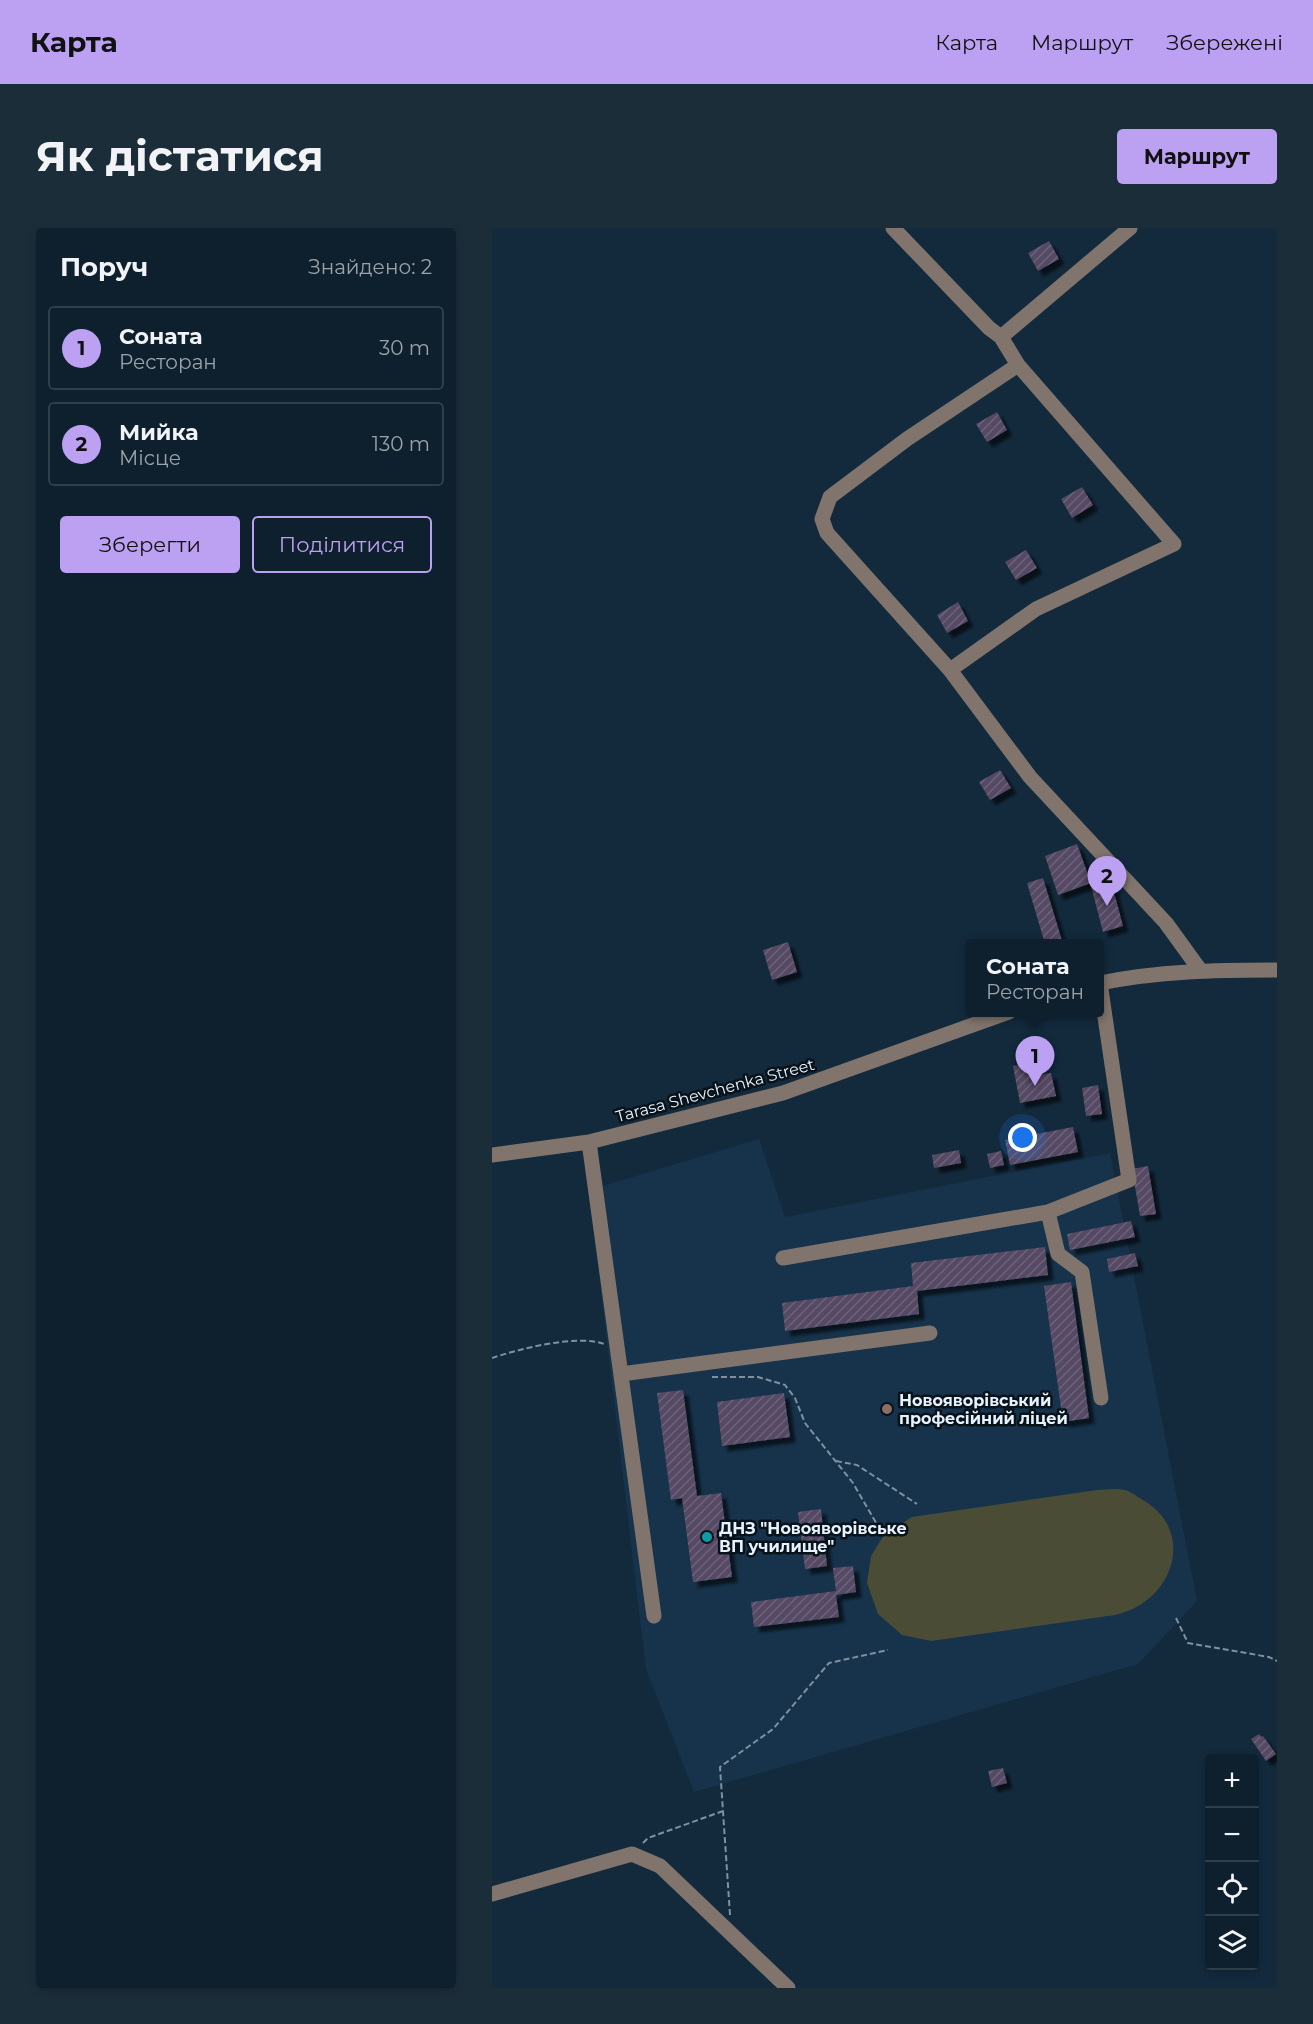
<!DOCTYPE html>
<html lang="uk">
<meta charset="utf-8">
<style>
:root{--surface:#0e202e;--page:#1c2d3a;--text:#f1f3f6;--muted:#9ba3aa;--line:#2e3e4a;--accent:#bca0f2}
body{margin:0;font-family:Montserrat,sans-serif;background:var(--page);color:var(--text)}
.controls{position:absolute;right:18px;bottom:18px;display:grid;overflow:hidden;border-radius:6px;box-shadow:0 3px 9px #0003}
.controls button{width:54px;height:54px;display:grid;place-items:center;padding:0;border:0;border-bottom:2px solid var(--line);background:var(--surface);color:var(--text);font:30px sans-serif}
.you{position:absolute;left:531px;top:910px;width:21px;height:21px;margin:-15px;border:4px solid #fff;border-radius:50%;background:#1a73e8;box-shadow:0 0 0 9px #1a73e833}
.badge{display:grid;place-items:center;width:39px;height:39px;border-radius:50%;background:var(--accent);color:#111;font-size:20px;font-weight:700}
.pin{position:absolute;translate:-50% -50px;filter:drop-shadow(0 2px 3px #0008)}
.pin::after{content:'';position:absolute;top:32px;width:21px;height:18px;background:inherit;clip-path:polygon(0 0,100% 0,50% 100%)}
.popup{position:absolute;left:474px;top:711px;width:138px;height:78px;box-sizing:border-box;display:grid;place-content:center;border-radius:6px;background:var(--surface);filter:drop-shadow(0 2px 4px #0005);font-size:20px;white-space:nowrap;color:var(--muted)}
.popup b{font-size:22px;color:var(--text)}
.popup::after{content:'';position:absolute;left:50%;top:100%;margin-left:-12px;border:12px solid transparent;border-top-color:var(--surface)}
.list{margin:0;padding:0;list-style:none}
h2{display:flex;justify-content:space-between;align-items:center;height:78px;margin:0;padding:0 24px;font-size:26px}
h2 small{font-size:20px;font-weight:400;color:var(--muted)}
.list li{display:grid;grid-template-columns:39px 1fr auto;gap:18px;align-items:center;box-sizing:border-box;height:84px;margin:0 12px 12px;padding:0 12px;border:2px solid var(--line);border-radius:6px}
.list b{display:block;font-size:22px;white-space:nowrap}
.list p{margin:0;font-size:20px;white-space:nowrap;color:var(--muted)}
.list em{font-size:20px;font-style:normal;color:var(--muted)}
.actions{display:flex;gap:12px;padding:18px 24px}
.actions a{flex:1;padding:14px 0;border:2px solid var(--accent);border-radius:6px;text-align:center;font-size:21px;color:var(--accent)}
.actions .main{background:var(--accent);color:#111}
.icon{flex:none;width:33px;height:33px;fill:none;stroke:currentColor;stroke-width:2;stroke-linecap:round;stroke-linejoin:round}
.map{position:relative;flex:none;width:785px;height:1760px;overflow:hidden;border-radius:6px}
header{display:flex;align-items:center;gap:36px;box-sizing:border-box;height:84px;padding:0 30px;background:var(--accent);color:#111}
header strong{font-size:28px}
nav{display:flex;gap:33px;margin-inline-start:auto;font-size:21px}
.intro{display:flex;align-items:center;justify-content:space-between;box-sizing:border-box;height:144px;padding:0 36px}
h1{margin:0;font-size:42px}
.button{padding:15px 27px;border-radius:6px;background:var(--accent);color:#111;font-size:21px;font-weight:700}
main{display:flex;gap:36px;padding:0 36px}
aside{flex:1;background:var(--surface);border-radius:6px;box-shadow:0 3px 9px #0003}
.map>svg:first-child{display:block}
.built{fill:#16334b}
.pitch{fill:#4a4c36}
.building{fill:url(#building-hatch);filter:url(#shadow)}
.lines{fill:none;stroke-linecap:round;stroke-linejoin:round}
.path{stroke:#7f909e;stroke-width:2;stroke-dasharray:6 3;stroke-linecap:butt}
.minor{stroke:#81746c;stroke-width:15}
.education-dot{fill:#8d6e63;stroke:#08121a;stroke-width:2}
.culture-dot{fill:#0f9aa8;stroke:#08121a;stroke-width:2}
.labels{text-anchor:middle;stroke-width:5;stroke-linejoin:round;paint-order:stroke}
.street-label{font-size:16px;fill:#e7f2fc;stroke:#08121a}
.poi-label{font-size:16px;font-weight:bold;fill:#e7f2fc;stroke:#08121a;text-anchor:start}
</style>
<header>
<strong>Карта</strong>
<nav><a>Карта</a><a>Маршрут</a><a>Збережені</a></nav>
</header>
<div class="intro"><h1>Як дістатися</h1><a class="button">Маршрут</a></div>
<main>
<aside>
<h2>Поруч<small>Знайдено: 2</small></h2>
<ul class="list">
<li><span class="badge">1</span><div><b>Соната</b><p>Ресторан</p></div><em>30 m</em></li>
<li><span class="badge">2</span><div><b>Мийка</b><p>Місце</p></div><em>130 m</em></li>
</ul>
<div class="actions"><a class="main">Зберегти</a><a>Поділитися</a></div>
</aside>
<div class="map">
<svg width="785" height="1760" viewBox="0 0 785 1760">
<defs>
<pattern id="building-hatch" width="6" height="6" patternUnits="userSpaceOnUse" patternTransform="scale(1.5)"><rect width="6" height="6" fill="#544864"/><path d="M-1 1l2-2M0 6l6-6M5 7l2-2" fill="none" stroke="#6d637b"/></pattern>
<filter id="shadow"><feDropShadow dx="5.5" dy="5.5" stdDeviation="1.5" flood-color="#0009"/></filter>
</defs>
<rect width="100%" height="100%" fill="#132a3d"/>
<path class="built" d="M267,911l26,78 325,-64 87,448 -59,63 -444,128 -48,-123 -57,-479z"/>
<path class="pitch" d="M605,1262c8,0 19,-2 28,0 5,1 11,6 16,9 56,30 34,103 -26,116l-184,26 -29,-6 -24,-21 -11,-31 4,-27 13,-21 28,-18z"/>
<path class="building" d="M557,13l10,18 -21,12 -10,-18z
M505,184l10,18 -20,12 -11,-18z
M590,259l11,18 -21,13 -11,-19z
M534,322l11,18 -21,12 -11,-18z
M466,374l10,19 -21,12 -10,-18z
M508,542l11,18 -21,12 -11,-18z
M585,616l14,39 -33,12 -13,-39z
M551,650l20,66h-18l-18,-61z
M619,653l12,45 -20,6 -12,-46z
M296,714l9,30 -25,8 -9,-30z
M543,834l2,13 14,-2 5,23 -36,7 -7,-37z
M606,857l4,29 -16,2 -4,-28z
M581,899l5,25 -68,13 -5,-25z
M467,922l2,13 -27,5 -2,-13z
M509,923l3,14 -14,3 -3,-14z
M656,938l8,48 -16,2 -8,-47z
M639,993l4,16 -65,13 -3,-16z
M553,1019l3,28 -131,16 2,23 -134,17 -3,-28 131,-17 -2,-23z
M643,1025l3,13 -29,6 -2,-13z
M579,1054l18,136 -26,4 -19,-136z
M191,1162l14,106 24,-3 11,84 -39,5 -11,-84 -11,2 -14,-107z
M292,1165l6,44 -68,9 -5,-44z
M329,1281l6,57 -22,3 -7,-57z
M361,1338l3,26 -20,3 3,22 -85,10 -3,-25 85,-11 -3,-23z
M767,1506l2,3 2,-1 13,18 -10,7 -15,-22z
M511,1540l4,15 -15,4 -4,-16z"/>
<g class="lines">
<path class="path" d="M0,1130c27,-9 85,-24 112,-14
M220,1149h46l27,8 10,13 10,25 48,60 26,45
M344,1233l21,4 60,39
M684,1390l12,25 81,14 8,4
M151,1615l5,-5 75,-27
M238,1687l-10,-148 53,-38 56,-66 59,-13"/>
<path class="minor" d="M401,0l96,100 12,9 17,28 -111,74 -77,58 -8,22 5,14 123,137 80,107 136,146 34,47
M509,109l129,-109
M458,442l86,-61 138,-65 -156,-179
M608,755c59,-12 117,-13 177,-13
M97,914l65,474
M0,927l97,-13 194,-49 226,-81
M556,984l10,42 24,18 19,126
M291,1030l265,-46 81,-32 -29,-197
M129,1146l309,-41
M0,1666l140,-40 28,12 128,122"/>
</g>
<circle class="education-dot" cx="395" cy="1181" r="6"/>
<circle class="culture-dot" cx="215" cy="1309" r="6"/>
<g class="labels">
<g class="street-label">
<text transform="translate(223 862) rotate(-15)" y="6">Tarasa Shevchenka Street</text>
</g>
<g class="poi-label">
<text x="407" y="1178">Новояворівський<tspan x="407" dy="18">професійний ліцей</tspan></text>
<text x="227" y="1306">ДНЗ "Новояворівське<tspan x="227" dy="18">ВП училище"</tspan></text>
</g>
</g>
</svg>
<div class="controls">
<button>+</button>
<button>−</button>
<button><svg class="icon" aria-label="locate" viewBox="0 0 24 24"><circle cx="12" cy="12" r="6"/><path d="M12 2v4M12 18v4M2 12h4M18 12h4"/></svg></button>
<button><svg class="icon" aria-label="layers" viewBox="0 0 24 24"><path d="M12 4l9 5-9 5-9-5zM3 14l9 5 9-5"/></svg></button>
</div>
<div class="you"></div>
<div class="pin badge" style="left:543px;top:858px">1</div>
<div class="popup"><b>Соната</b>Ресторан</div>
<div class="pin badge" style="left:615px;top:678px">2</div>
</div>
</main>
